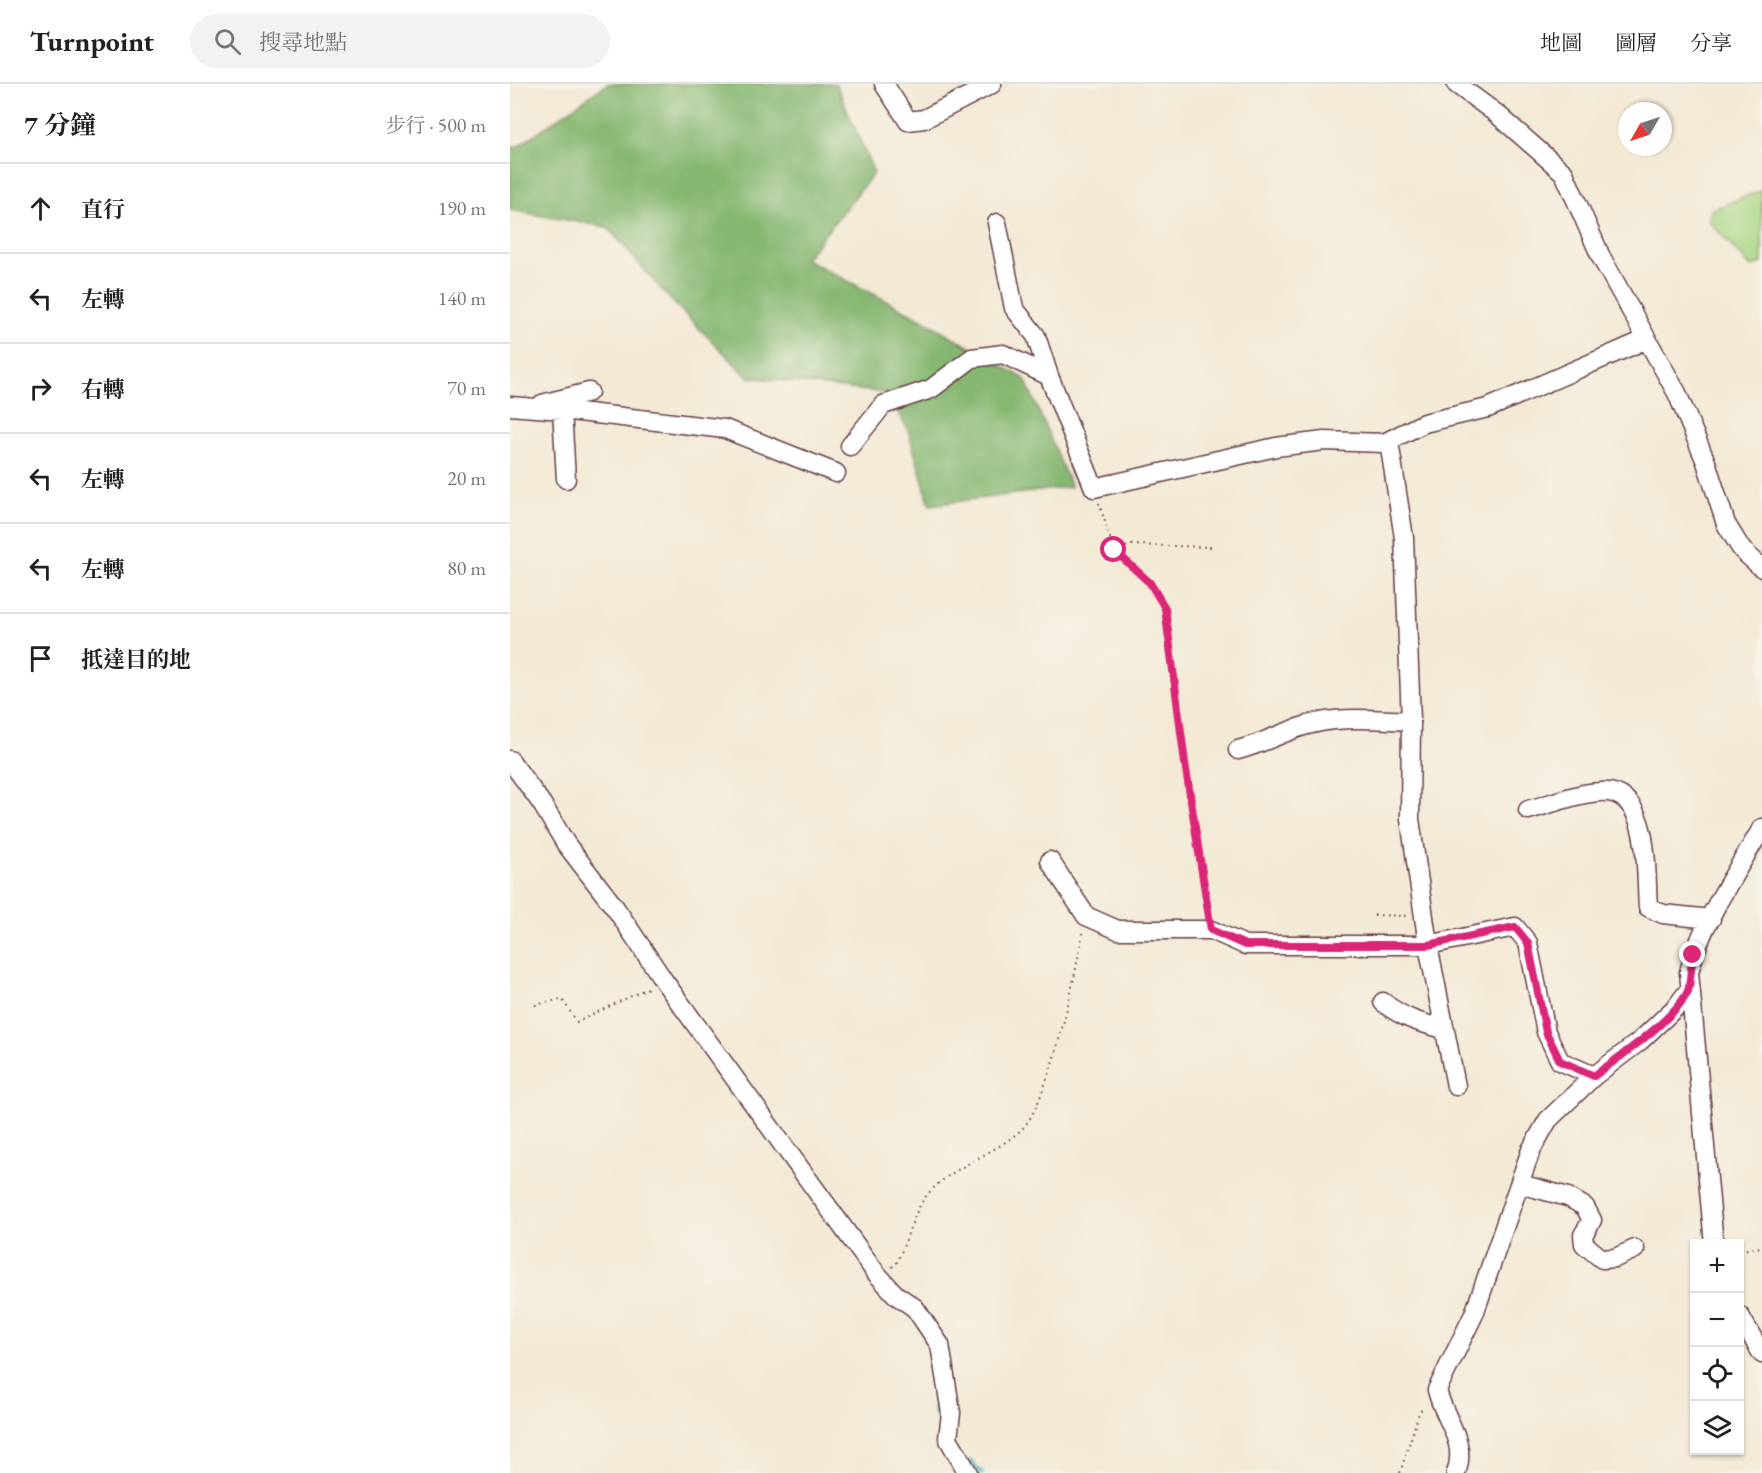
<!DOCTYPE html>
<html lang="zh-TW">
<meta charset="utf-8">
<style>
:root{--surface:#fff;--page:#f2f2f2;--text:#202124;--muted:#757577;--line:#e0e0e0}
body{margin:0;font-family:"EB Garamond","Noto Serif TC",serif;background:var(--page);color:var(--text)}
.controls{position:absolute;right:18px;bottom:18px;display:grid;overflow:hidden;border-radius:0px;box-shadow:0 2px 4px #0004}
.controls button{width:54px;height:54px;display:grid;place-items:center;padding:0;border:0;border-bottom:2px solid var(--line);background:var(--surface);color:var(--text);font:30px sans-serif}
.compass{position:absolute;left:1108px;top:18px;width:54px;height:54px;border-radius:50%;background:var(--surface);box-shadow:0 2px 4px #0004;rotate:231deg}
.stop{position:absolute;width:18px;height:18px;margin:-14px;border:4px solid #db2777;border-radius:50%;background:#fff}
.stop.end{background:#db2777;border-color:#fff;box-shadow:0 2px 6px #0008}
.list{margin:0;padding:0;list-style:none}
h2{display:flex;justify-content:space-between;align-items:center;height:78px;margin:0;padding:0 24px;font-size:26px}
h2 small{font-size:20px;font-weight:400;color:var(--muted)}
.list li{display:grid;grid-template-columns:39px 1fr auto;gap:18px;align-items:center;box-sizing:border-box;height:90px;padding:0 24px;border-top:2px solid var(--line)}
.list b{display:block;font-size:22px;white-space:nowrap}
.list em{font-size:20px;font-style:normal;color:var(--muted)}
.icon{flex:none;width:33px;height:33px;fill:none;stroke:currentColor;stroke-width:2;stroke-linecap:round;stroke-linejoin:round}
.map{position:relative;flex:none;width:1252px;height:1389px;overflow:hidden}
header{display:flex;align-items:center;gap:36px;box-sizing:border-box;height:84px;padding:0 30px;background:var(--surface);border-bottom:2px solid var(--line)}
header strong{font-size:28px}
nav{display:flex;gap:33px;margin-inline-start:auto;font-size:21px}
.search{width:420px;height:54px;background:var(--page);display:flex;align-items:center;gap:15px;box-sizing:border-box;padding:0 21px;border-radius:33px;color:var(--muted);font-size:22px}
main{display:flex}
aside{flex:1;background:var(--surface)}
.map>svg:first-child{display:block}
.green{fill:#a8d683;stroke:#797a57;stroke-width:1.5}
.forest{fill:#86b771;stroke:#686b4e;stroke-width:1.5}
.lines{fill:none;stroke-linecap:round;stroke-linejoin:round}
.stream{stroke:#44b3be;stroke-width:4.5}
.minor-casing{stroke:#633d44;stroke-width:21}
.path{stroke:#633d44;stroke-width:2;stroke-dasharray:1.5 4.5;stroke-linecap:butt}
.minor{stroke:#fff;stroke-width:18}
.route{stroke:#db2777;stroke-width:8}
</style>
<header>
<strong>Turnpoint</strong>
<div class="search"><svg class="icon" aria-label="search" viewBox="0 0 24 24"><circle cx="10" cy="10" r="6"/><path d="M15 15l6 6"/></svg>搜尋地點</div>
<nav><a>地圖</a><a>圖層</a><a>分享</a></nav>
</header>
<main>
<aside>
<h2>7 分鐘<small>步行 · 500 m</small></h2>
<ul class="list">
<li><svg class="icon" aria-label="ahead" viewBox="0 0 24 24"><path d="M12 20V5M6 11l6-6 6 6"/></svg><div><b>直行</b></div><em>190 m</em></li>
<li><svg class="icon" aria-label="left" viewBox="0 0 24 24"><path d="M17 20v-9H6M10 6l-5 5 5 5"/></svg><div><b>左轉</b></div><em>140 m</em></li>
<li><svg class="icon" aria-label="right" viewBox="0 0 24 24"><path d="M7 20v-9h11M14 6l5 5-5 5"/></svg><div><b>右轉</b></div><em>70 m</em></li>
<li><svg class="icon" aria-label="left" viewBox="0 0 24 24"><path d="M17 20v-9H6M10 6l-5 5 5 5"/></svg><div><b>左轉</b></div><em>20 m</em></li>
<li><svg class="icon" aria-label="left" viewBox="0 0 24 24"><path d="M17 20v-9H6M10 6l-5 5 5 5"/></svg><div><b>左轉</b></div><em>80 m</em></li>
<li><svg class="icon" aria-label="arrive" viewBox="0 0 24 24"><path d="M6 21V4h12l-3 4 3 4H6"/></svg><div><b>抵達目的地</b></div></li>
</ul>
</aside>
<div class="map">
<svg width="1252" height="1389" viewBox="0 0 1252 1389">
<rect width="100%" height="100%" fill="#f7f3e8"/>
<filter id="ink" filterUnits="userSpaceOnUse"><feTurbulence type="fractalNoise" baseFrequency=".0167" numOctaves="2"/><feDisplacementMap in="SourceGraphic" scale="12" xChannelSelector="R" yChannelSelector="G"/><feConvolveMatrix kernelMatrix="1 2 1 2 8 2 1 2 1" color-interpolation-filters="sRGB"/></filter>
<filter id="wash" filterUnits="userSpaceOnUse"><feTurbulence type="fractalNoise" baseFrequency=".008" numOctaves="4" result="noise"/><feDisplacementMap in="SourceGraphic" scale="24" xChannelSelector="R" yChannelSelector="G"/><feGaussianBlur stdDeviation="1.35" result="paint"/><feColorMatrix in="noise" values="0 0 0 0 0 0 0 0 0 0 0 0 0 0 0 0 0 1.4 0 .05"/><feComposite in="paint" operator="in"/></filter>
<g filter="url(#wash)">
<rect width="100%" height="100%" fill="#f3e9d4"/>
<path class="green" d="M1252,106v73l-11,4 -42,-46 2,-11z"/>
<path class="forest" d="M97,0h229l38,89 -69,86 113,58 107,62 46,108 -141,18 -22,-75 -22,-37 -138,-16 -80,-80 -61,-70 -97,-17v-61l8,-3z"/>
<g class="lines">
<path class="stream" d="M425,1284v45l9,13
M460,1378l12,11"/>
</g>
</g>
<g filter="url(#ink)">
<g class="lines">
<defs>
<path id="minor" d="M374,0l24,37 16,-2 68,-35
M946,0l41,30 67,59 37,84 76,136 29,69 20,62 16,26 20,18
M487,139l17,85 22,28 13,40
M32,320l47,-12
M0,322l52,4 163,19 111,44
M52,326l4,69
M879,357l15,97 7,183 -1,98 18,126 28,141
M340,362l33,-41 48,-16 41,-31 31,-4 46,22 45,112 182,-41 48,-6 60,2 40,-20 64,-15 159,-69
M728,666c23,-6 43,-17 66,-24 34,-11 72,-6 107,-5
M0,676l32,44 24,40 50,65 48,72 212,292 20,22 19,13 25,37 11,68 -3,25 20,35
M1018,726c23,-6 49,-17 72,-18 52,-4 45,80 48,115l15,7 48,5
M540,777l36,55 32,14h93l34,15h183l87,-18 13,16 18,89 14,29 34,15
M873,918c19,16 37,21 61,27
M1010,1100l48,13 17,10 7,13 -9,15 1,9 18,15 13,-1 20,-9
M1204,1160l-25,-272c13,-51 47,-99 73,-144
M1230,1232l22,38
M946,1389c12,-32 -12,-53 -19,-83l37,-76 57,-164 17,-30 46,-44 46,-35 37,-35 12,-16"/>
</defs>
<use href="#minor" class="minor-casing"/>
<path class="path" d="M589,419l15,47 36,33 15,25 20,155 24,152
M604,466l18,-5 80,2
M864,831l35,1
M25,921l27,-6 15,23 73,-35
M1230,1166l22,-3
M382,1183l5,-5c9,-19 15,-45 27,-63 22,-31 70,-44 97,-69 28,-26 55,-157 62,-199
M890,1389l19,-60 5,-7"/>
<use href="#minor" class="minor"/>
</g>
</g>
<g class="lines" filter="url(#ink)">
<path class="route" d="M604,466l36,33 15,25 20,155 26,167 34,15h183l87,-18 13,16 18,89 14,29 34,15c25,-19 81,-57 94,-85 2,-5 3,-27 5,-36"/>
</g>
</svg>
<div class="controls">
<button>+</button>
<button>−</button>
<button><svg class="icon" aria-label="locate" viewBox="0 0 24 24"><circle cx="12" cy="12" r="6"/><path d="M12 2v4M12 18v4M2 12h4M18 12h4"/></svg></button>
<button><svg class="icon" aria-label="layers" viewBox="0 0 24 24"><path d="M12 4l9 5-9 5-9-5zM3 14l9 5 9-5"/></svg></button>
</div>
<svg class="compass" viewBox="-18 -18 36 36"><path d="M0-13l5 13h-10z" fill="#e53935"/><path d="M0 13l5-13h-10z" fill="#757577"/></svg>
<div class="stop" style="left:604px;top:466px"></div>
<div class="stop end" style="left:1183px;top:871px"></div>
</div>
</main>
